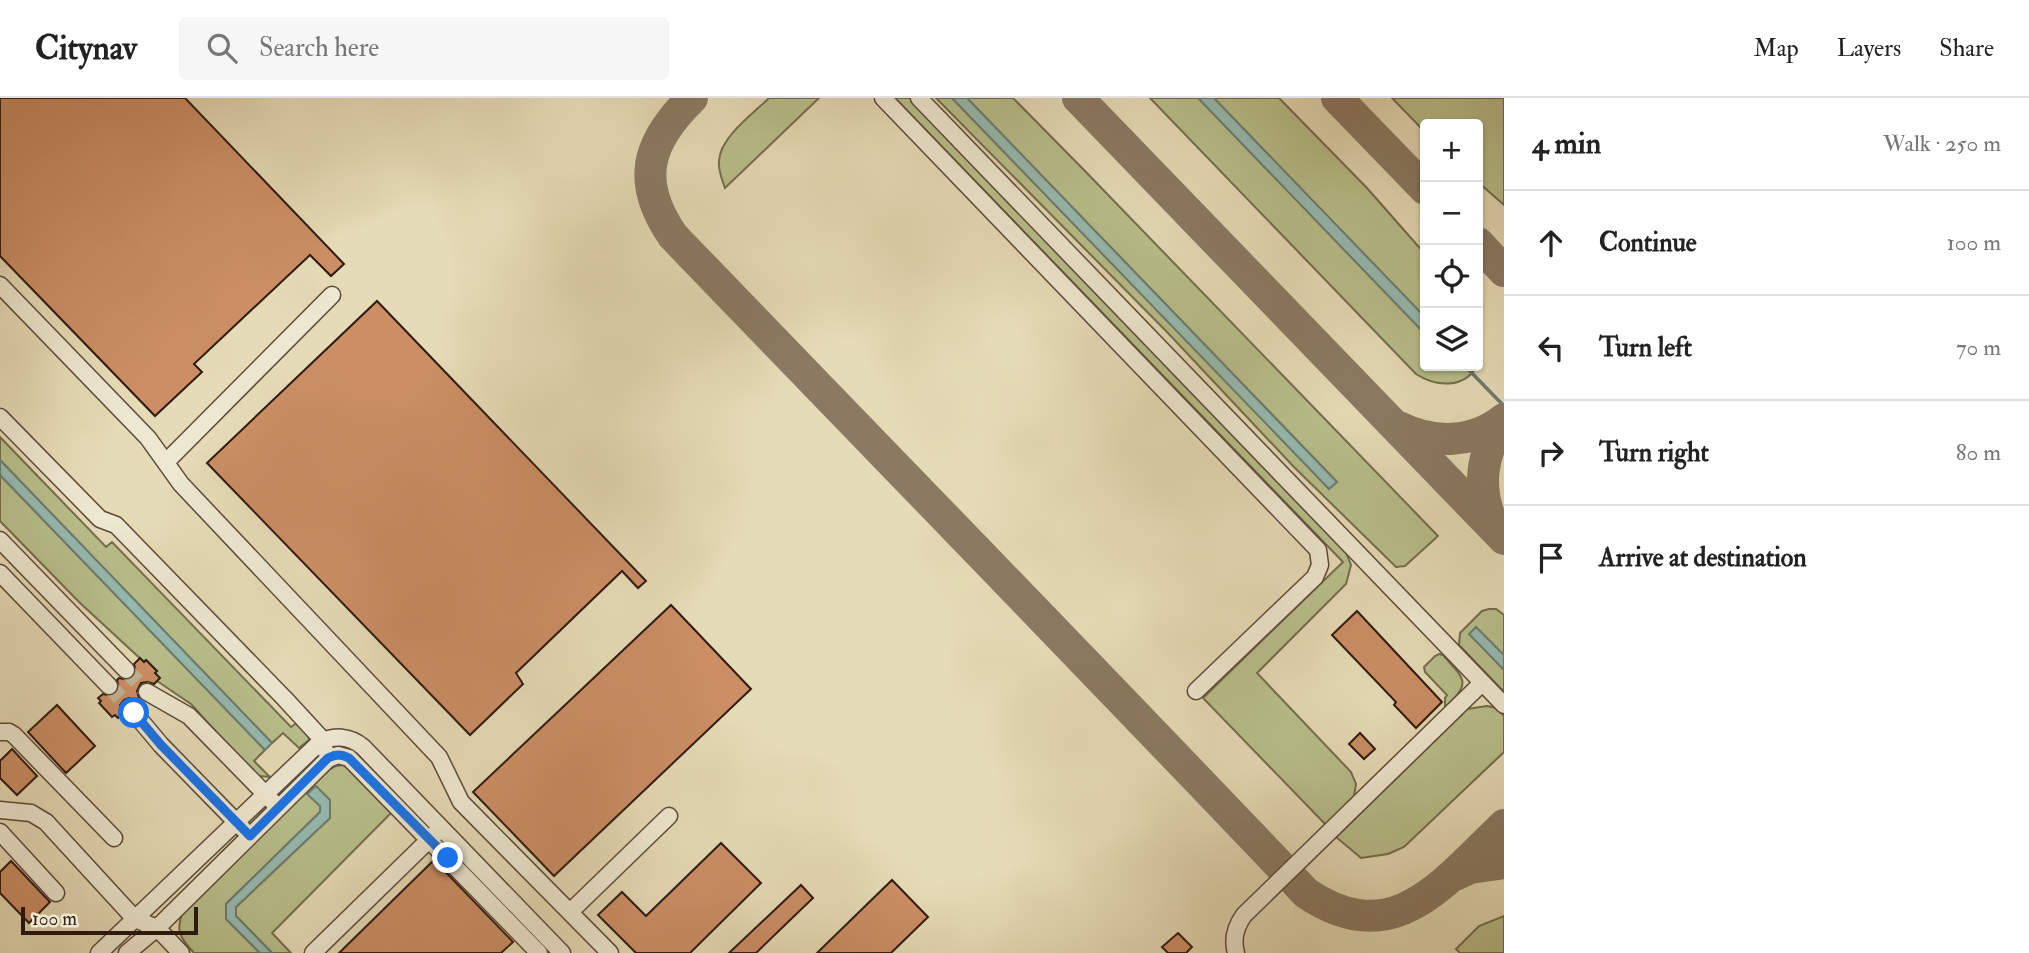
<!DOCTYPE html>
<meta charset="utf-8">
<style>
:root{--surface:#fff;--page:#f6f6f6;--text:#222;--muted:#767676;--line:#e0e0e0}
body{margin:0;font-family:"IM FELL Double Pica",serif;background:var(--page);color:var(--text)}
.controls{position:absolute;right:21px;top:21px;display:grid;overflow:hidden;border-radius:7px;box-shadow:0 2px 5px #0004}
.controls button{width:63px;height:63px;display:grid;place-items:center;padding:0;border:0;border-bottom:2px solid var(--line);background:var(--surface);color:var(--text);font:35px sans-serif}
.scale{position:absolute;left:21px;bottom:18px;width:177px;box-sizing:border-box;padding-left:7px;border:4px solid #2f1a0f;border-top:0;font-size:19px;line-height:24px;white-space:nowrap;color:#2f1a0f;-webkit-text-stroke:5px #eee8d0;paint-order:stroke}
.stop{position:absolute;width:21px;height:21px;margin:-16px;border:5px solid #1a73e8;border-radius:50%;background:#fff}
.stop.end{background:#1a73e8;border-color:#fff;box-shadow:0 2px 7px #0008}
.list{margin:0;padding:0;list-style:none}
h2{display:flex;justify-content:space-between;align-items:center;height:91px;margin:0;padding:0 28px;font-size:30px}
h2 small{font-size:23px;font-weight:400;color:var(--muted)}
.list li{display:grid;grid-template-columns:46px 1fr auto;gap:21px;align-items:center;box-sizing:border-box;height:105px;padding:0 28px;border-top:2px solid var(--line)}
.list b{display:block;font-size:26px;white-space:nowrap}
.list em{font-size:23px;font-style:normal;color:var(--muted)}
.icon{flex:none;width:38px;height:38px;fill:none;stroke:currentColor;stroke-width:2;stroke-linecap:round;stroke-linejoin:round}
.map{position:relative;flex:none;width:1504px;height:855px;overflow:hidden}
header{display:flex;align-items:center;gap:42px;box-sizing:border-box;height:98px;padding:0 35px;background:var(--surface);border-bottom:2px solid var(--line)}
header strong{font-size:33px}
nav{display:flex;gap:38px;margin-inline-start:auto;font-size:24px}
.search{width:490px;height:63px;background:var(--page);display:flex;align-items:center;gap:18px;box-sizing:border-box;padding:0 24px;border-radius:7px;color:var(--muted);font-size:26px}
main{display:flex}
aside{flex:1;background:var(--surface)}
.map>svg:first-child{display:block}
.green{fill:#b8bf8b;stroke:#746c4d;stroke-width:2}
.water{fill:#96bbb1;stroke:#6d7b70;stroke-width:2}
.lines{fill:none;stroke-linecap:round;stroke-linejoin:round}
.stream{stroke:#6d7b70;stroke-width:3.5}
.taxiway{stroke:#8a7a62;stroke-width:32}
.building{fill:#cb8e65;stroke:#2f1a0f;stroke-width:2}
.minor-tunnel{stroke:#c1b495;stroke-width:16;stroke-dasharray:16 8;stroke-linecap:butt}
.minor-casing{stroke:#5c4a39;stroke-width:19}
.minor{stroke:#eee8d0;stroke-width:16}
.route{stroke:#1a73e8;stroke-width:9}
</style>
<header>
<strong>Citynav</strong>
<div class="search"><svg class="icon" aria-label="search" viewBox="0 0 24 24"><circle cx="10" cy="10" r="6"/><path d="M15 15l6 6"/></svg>Search here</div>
<nav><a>Map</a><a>Layers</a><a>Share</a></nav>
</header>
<main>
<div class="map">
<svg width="1504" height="855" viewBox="0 0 1504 855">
<rect width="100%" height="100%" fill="#e5dbb6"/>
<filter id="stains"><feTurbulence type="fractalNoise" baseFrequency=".00286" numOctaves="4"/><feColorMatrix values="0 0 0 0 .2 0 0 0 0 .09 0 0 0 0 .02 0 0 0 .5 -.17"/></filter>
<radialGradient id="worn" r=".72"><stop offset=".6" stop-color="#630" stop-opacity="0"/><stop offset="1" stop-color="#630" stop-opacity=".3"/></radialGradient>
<path class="green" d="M769,0h50l-94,90c-3,-9 -7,-17 -6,-27 1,-24 34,-47 50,-63z
M895,0h15l435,452 6,15 -5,19 -89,89 94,99 5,12 -2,12 -28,29 -123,-127 140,-136z
M936,0h16l377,390 7,-7 -369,-383h46l71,72 354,366 -33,30 -9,1 -103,-101 -126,-134z
M1150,0h129l88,90 58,66v112h52c-13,23 -41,21 -61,8z
M1392,0h112v107l-26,-23v-58h-53v8z
M0,339l106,110 6,-5 179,185 7,-5 10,12 1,6 -10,8 -16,-15 -11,10 -272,-283z
M0,377l265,275 -11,11 16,16 -11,-1 -7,-4 -61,-68 -34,-23 -2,-8 2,-2 -10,-10 -3,1 -65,-60 -79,-81z
M1489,511h7l8,6v77l-45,-47 1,-12 22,-22z
M1439,556l4,1c23,26 28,27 2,53v-10l2,-3 -22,-23 -1,-5 11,-11z
M1487,608l10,2 7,8v36l-100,95 -16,7 -27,4 -25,-21 131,-128z
M343,667l7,3 43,43 -121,122 19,20h-19l-36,-37v-9l94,-89 -10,-12v6l-94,92 1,15 33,34h-66c-15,-16 -19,-23 -10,-44l145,-139 7,-4z
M1504,818v37h-44l-4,-4 23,-23z"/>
<path class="water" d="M952,0h15l370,384 -8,7z
M1198,0h16l211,219v17z
M0,362l272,283 -7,7 -265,-275z
M1476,529l28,28v15l-35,-36z
M316,688l14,14v18l-94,89v9l36,37h-12l-34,-34v-15l94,-92v-6l-13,-12z"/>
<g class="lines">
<path class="stream" d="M1465,268l39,40"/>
<path class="taxiway" d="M692,0c-45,44 -57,83 -19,138 211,219 424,437 633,657 88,60 138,-11 198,-68
M1078,0l426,441
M1337,0l88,91
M1478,145l26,28
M1399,329c34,17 74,17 105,-8
M1495,430c-19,-36 -15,-75 9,-107
M1455,777l15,-7 34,-5"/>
</g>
<path class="building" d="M0,0h185l159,166 -13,12 -21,-21 -116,109 8,8 -47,44 -155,-160z
M377,203l269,280 -8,7 -16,-17 -106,102 7,11 -53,51 -263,-272z
M671,507l80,84 -197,187 -81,-84z
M1357,513l85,91 -26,26 -22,-23 2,-3 -64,-67z
M140,560l4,4 2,-2 11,11 -2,2 5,5 -6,6 -6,-2 -7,1 -4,8 2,7 -3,2 -7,-2 -5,2 -4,5 2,9 -4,4 -3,-3 -3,2 -13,-14 2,-2 -3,-3 5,-4 8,2 5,-2 3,-6 -2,-8 2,-2 9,2 5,-2 3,-6 -2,-8z
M57,607l38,41 -29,27 -38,-41z
M1360,635l15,16 -11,10 -15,-15z
M12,651l25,27 -20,19 -17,-17v-17z
M721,745l40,40 -71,70h-54l-38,-38 24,-23 24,24z
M434,762l79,82 -12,11h-162z
M11,763l39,41 -21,21 -29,-30v-21z
M892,782l36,37 -37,36h-74z
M801,787l12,13 -57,55h-27z
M1178,835l14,14 -6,6h-18l-6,-6z"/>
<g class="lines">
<path class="minor-tunnel" d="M126,572l21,22
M109,588l21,22"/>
<defs>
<path id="minor" d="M883,0l435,452 2,15 -5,12 -119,114
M919,0l585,607
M0,187l148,153 33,46 258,273 22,45 149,151
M0,319l100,102 16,6 169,174 35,38 5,13
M166,364l166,-167
M0,442l126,130
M0,475l109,113
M147,594l42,24 84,86
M130,610l31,37 82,84
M0,634h9l5,3 100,103
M0,712l31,3 15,9 89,97 22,9 24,25
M0,734l56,61
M570,814l99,-96
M99,855l219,-209c15,-10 32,-8 45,3l199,206
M127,855l30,-25 171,-169 10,-4 11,3 190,195
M313,855l124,-121
M1236,855c-4,-14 0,-27 8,-38l238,-232"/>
</defs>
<use href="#minor" class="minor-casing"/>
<use href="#minor" class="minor"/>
</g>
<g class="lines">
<path class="route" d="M134,615l27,32 89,91 78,-78c8,-4 13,-4 21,0l99,100"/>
</g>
<rect width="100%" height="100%" filter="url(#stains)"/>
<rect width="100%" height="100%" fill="url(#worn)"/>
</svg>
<div class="controls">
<button>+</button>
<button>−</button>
<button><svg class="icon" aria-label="locate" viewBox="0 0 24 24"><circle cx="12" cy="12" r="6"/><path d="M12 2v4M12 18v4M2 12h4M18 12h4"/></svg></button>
<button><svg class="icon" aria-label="layers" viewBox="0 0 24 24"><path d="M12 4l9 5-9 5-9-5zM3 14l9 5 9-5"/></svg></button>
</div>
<div class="scale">100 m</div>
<div class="stop" style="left:134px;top:615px"></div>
<div class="stop end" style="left:448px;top:760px"></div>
</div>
<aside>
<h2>4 min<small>Walk · 250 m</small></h2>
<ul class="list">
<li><svg class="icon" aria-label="ahead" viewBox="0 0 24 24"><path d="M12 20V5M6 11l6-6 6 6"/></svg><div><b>Continue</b></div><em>100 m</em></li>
<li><svg class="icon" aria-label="left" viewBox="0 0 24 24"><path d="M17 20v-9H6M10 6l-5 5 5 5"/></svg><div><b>Turn left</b></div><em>70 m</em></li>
<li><svg class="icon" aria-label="right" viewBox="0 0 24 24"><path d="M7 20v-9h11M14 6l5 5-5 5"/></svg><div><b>Turn right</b></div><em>80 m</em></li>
<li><svg class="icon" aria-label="arrive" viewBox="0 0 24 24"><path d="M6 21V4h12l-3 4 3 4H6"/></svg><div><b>Arrive at destination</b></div></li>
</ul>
</aside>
</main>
